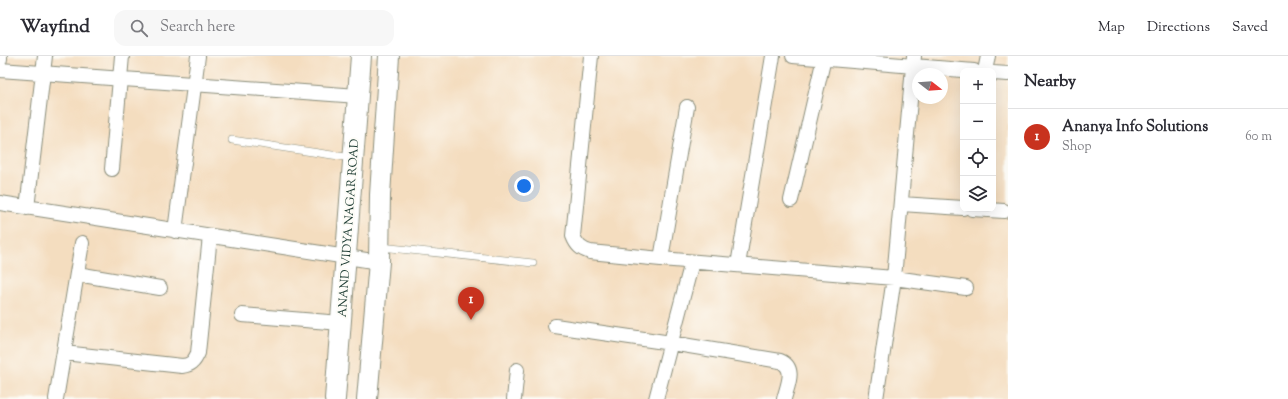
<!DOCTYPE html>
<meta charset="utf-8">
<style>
:root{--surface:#fff;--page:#f7f7f7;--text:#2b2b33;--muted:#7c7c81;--line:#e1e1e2;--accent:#c8321e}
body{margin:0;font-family:"Sorts Mill Goudy",serif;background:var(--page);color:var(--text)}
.controls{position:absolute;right:12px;top:12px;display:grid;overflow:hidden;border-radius:8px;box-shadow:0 4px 16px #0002}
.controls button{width:36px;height:36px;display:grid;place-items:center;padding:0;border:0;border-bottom:1px solid var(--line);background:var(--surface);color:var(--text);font:20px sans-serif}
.compass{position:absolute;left:912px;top:12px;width:36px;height:36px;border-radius:50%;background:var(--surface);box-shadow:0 4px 16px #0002;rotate:107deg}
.you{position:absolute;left:524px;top:130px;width:14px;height:14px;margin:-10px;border:3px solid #fff;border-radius:50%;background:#1a73e8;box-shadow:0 0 0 6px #1a73e833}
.badge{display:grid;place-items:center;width:26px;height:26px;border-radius:50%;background:var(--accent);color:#fff;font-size:13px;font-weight:700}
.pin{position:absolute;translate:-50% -33px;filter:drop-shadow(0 1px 2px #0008)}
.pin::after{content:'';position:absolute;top:21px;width:14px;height:12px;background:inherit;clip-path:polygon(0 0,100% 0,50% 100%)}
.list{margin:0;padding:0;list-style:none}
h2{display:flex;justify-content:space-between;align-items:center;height:52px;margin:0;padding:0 16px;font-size:17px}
h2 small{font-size:13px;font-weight:400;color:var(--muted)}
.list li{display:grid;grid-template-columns:26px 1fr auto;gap:12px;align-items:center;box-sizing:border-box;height:56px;padding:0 16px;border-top:1px solid var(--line)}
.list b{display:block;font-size:15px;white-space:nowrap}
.list p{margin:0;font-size:13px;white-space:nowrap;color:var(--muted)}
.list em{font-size:13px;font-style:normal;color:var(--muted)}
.icon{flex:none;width:22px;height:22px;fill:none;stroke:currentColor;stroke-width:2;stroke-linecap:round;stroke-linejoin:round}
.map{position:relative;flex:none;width:1008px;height:343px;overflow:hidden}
header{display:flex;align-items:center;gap:24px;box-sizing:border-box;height:56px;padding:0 20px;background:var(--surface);border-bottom:1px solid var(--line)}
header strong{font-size:19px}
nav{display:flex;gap:22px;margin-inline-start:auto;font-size:14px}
.search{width:280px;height:36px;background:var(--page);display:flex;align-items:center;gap:10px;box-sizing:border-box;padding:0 14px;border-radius:12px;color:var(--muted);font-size:15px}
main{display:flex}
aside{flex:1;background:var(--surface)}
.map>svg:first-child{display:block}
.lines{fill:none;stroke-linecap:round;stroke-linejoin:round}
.lane-casing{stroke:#8a8d7a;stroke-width:8}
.street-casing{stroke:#8a8d7a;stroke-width:16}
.secondary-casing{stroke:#8a8d7a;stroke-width:22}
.lane{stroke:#fff;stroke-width:7}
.street{stroke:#fff;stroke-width:14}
.secondary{stroke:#fff;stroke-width:20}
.labels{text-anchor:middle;stroke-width:4;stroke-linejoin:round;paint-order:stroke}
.street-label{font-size:12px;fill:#1f3d34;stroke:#fdfcf7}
</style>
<header>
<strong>Wayfind</strong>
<div class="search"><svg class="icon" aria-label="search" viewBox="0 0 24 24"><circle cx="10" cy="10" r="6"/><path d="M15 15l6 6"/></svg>Search here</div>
<nav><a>Map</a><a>Directions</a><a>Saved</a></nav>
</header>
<main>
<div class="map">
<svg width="1008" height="343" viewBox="0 0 1008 343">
<rect width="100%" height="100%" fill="#fdfcf7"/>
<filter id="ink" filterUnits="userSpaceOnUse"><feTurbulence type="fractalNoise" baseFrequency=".025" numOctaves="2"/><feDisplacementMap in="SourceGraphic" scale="8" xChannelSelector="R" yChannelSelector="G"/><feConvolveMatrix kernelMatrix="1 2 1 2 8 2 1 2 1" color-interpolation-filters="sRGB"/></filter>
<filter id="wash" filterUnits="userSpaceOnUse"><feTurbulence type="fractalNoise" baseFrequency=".012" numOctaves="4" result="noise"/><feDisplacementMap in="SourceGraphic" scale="16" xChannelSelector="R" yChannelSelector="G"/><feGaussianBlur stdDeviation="0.9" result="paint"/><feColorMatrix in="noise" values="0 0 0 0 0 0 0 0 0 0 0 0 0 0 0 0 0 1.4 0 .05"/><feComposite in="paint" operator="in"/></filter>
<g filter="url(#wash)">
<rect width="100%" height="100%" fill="#f4ddbf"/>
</g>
<g filter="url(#ink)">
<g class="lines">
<defs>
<path id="lane" d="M232,84l120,18
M381,191l152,16"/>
<path id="street" d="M591,0l-18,180c4,10 8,13 17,16l71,7 233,19 72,10
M793,0l181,15
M0,3v-3
M0,14l358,26
M985,15l3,-15
M993,17l15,1
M112,113l10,-113
M791,144l33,-142
M0,147l379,59
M901,148l62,4
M27,152l18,-152
M972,153l32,2
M175,175l23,-175
M661,203l26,-152
M738,209l35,-209
M77,218l83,14
M242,259l99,8
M555,270l116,17 109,18c17,7 7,25 4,38
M64,297l118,13c9,-1 12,-4 16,-13l12,-117
M56,343l26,-156
M514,343l3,-29
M656,343l36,-137
M876,343l18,-121 20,-222"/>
<path id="secondary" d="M335,343l26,-343
M367,343l12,-137 1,-67 9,-139"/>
</defs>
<use href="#lane" class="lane-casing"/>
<use href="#street" class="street-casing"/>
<use href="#secondary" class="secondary-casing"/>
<use href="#lane" class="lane"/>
<use href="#street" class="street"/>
<use href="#secondary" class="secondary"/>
</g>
</g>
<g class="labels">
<g class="street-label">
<text transform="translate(348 172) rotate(-86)" y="4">ANAND VIDYA NAGAR ROAD</text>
</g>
</g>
</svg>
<div class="controls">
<button>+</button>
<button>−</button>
<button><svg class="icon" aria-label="locate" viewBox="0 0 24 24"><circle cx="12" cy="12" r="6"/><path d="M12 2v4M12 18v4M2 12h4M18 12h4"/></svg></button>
<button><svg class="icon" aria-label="layers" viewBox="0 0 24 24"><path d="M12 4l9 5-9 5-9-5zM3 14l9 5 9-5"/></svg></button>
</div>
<svg class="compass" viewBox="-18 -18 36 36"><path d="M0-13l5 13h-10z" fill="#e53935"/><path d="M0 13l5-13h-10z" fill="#7c7c81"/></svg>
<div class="you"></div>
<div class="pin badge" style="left:471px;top:264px">1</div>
</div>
<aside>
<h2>Nearby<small></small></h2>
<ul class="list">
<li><span class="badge">1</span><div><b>Ananya Info Solutions</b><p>Shop</p></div><em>60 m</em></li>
</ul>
</aside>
</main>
